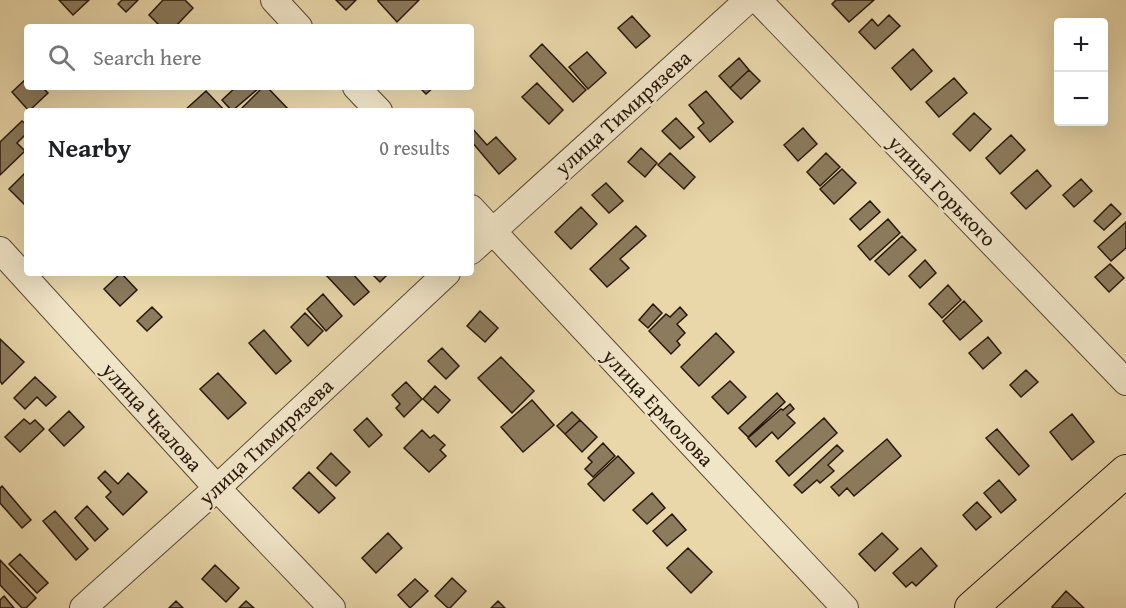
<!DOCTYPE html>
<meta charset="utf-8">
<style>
:root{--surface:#fff;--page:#f6f6f6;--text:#202124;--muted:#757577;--line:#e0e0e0}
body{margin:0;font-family:"Gentium Book Plus",serif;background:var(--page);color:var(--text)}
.controls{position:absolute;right:18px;top:18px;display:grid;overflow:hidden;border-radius:6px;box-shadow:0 6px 24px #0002}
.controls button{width:54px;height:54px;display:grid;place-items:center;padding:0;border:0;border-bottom:2px solid var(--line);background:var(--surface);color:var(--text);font:30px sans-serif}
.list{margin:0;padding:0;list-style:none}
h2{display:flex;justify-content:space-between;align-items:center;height:78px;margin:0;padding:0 24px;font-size:26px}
h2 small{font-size:20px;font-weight:400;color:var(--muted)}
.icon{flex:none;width:33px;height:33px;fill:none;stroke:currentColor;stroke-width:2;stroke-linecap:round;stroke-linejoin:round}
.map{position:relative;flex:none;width:1126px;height:608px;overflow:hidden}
.search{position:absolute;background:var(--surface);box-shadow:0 6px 24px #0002;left:24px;top:24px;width:450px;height:66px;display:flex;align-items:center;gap:15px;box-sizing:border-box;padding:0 21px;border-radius:6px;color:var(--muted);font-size:22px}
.panel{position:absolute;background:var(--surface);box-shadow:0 6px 24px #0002;left:24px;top:108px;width:450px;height:168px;border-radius:6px}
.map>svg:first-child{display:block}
.building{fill:#8c7b5d;stroke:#28180a;stroke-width:1.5}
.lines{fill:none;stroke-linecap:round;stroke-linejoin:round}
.minor-casing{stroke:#584832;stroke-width:28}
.major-casing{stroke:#28180a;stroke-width:34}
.minor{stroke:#f1e5c8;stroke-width:26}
.major{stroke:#e9d7aa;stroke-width:32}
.labels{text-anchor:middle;stroke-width:4.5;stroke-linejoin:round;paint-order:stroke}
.street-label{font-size:21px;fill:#28180a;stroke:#f1e5c8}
</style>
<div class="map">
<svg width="1126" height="608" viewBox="0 0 1126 608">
<rect width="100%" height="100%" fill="#e9d7aa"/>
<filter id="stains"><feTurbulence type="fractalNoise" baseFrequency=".00333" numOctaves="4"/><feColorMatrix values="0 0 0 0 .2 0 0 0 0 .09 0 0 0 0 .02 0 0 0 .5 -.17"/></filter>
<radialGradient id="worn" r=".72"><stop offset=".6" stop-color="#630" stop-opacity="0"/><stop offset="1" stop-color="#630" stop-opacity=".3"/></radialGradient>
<path class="building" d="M59,0h30l-16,15z
M122,0h16l-12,12 -8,-8z
M163,0h22l8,8 -18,19h-14l-12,-12z
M336,0h20l-10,10z
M419,0l-22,22 -19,-21v-1z
M836,0h38l-25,22 -17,-18z
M889,15l11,11 -25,23 -16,-17 13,-13 6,7z
M632,16l18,20 -14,12 -18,-20z
M542,44l44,46 -13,12 -43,-46z
M913,49l19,22 -21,19 -19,-22z
M587,52l19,21 -18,16 -19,-22z
M739,58l10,12 -19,18 -11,-12z
M749,70l11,11 -19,18 -11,-11z
M27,78v9h15l6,6 -19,18 -17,-19z
M954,78l13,15 -28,24 -13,-15z
M537,83l26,27 -14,14 -27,-27z
M236,87h24l-28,24 -10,-11z
M263,87h4l21,22 -2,2h-45l-1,-1z
M419,87h15l-8,7z
M206,91l19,20h-41z
M706,91l27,31 -23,20 -12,-14 6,-5 -15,-18z
M974,113l17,16 -21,22 -17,-17z
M676,118l18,19 -14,12 -18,-18z
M22,121l5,4v8l-10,10 8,8 -25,24v-33z
M471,127l16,18 9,-8 20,22 -17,15 -28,-33z
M803,128l14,16 -19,17 -14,-16z
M1011,135l14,15 -25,24 -14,-16z
M641,148l16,15 -12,14 -17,-15z
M670,153l25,24 -11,12 -26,-24z
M826,153l14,14 -20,19 -13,-14z
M842,169l14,14 -22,21 -14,-15z
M1037,170l14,16 -25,23 -15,-16z
M27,171v36l-18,-18z
M1081,179l11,12 -18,16 -11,-12z
M606,183l17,18 -14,12 -17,-18z
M870,201l10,11 -20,18 -10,-11z
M1111,204l10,10 -17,16 -10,-9z
M581,207l16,17 -26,25 -16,-17z
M888,219l12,14 -30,27 -12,-14z
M1126,222v26l-15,13 -13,-14z
M636,226l10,10 -26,23 9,9 -22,19 -17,-18z
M902,236l14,14 -27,25 -14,-14z
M925,260l11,13 -16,15 -11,-12z
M1110,264l14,14 -15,14 -14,-15z
M121,273l16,17 -17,16 -16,-17z
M328,273h24l17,19 -15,13 -28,-30z
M371,273h18l-9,9z
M948,285l13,15 -19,18 -13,-14z
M323,294l19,22 -16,15 -19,-22z
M964,301l18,20 -22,19 -17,-19z
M653,304l9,9 -14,15 -9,-8z
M152,307l10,10 -15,14 -10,-10z
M680,307l7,8 -10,9 8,9 -8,8 3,4 -9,9 -22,-23 17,-17 4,3z
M480,311l18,17 -13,14 -18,-16z
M305,313l18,18 -15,15 -17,-19z
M264,330l27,31 -15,13 -27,-31z
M716,333l18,19 -35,34 -18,-19z
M988,337l13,16 -18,16 -14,-16z
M0,339l24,23 -22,22 -2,-3z
M442,348l17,18 -13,13 -18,-18z
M501,357l33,34 -22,22 -34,-35z
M1026,370l12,12 -17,15 -11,-12z
M218,373l28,30 -18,16 -28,-30z
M35,377l21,20 -10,9 -9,-9 -12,12 -11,-11z
M730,381l16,16 -18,17 -16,-17z
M406,382l16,17 -18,18 -8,-9 4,-4 -8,-9z
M435,386l15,14 -12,13 -15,-14z
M777,393l8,9 -37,35 -9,-9z
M532,400l22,25 -31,27 -22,-25z
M790,404l4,5 -7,6 8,8 -17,16 -6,-7 -16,15 -8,-9 33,-29 2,1z
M69,411l15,16 -20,19 -15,-16z
M572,412l8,8 -15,14 -8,-8z
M1072,414l22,28 -22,18 -22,-28z
M367,418l15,17 -13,12 -15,-17z
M824,418l13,15 -48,43 -13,-15z
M24,419l6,5 5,-4 9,9 -24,23 -15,-15z
M580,420l17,17 -15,15 -17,-18z
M997,429l32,37 -10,9 -33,-37z
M422,430l8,8 4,-3 11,10 -5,5 6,6 -17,16 -25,-24z
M887,439l14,17 -47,40 -7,-8 -8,8 -8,-9z
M603,443l12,13 -22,21 -8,-8 7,-7 -4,-4z
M837,445l6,6 -15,14 6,6 -14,12 -3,-3 -15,13 -8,-8z
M331,453l19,19 -14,14 -19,-18z
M618,456l16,17 -30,28 -16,-17z
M105,471l13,13 10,-11 19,19 -24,23 -17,-18 5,-5 -13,-14z
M309,472l26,26 -16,15 -26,-25z
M999,480l17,20 -15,13 -17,-20z
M2,486l29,34 -9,8 -22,-25v-15z
M652,493l13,15 -18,16 -14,-14z
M977,502l14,15 -15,13 -13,-15z
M87,506l21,23 -13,12 -20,-23z
M55,511l33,38 -12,11 -33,-39z
M672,514l14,16 -19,16 -14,-15z
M388,533l14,15 -26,25 -14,-15z
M882,533l16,16 -23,22 -16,-17z
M688,548l24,24 -21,21 -24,-25z
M921,548l16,18 -21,20 -4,-4 -6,5 -13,-14z
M20,554l28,29 -11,10 -28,-29z
M0,560l36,38 -10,10h-4l-22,-23z
M215,565l24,23 -13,14 -24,-23z
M452,578l14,13 -16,17h-2l-13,-12z
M415,579l13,12 -18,17 -12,-13z
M1066,591l18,17h-31l-1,-1z
M4,596l10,12h-14v-8z
M176,601l7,7h-14z
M246,601l8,7h-15z
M498,601l7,7h-14z"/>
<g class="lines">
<defs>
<path id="minor" d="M274,0l25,27
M758,0l368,382
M356,87l23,24
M471,208l374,400
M0,250l217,238 115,120
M471,251l277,-251
M83,608l134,-120 230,-215"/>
<path id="major" d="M971,608l155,-137"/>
</defs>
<use href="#minor" class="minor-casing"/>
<use href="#major" class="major-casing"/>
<use href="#minor" class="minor"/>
<use href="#major" class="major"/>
</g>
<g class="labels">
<g class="street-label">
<text transform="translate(623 113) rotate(-42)" y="7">улица Тимирязева</text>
<text transform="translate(942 191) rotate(46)" y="7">улица Горького</text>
<text transform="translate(658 408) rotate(47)" y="7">улица Ермолова</text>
<text transform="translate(152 417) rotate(48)" y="7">улица Чкалова</text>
<text transform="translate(266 442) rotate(-43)" y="7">улица Тимирязева</text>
</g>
</g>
<rect width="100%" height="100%" filter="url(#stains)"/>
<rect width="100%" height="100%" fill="url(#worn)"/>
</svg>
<div class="controls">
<button>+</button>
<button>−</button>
</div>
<div class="search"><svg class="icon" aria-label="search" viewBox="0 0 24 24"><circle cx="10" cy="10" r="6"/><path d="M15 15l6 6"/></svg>Search here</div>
<section class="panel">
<h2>Nearby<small>0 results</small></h2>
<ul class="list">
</ul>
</section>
</div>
